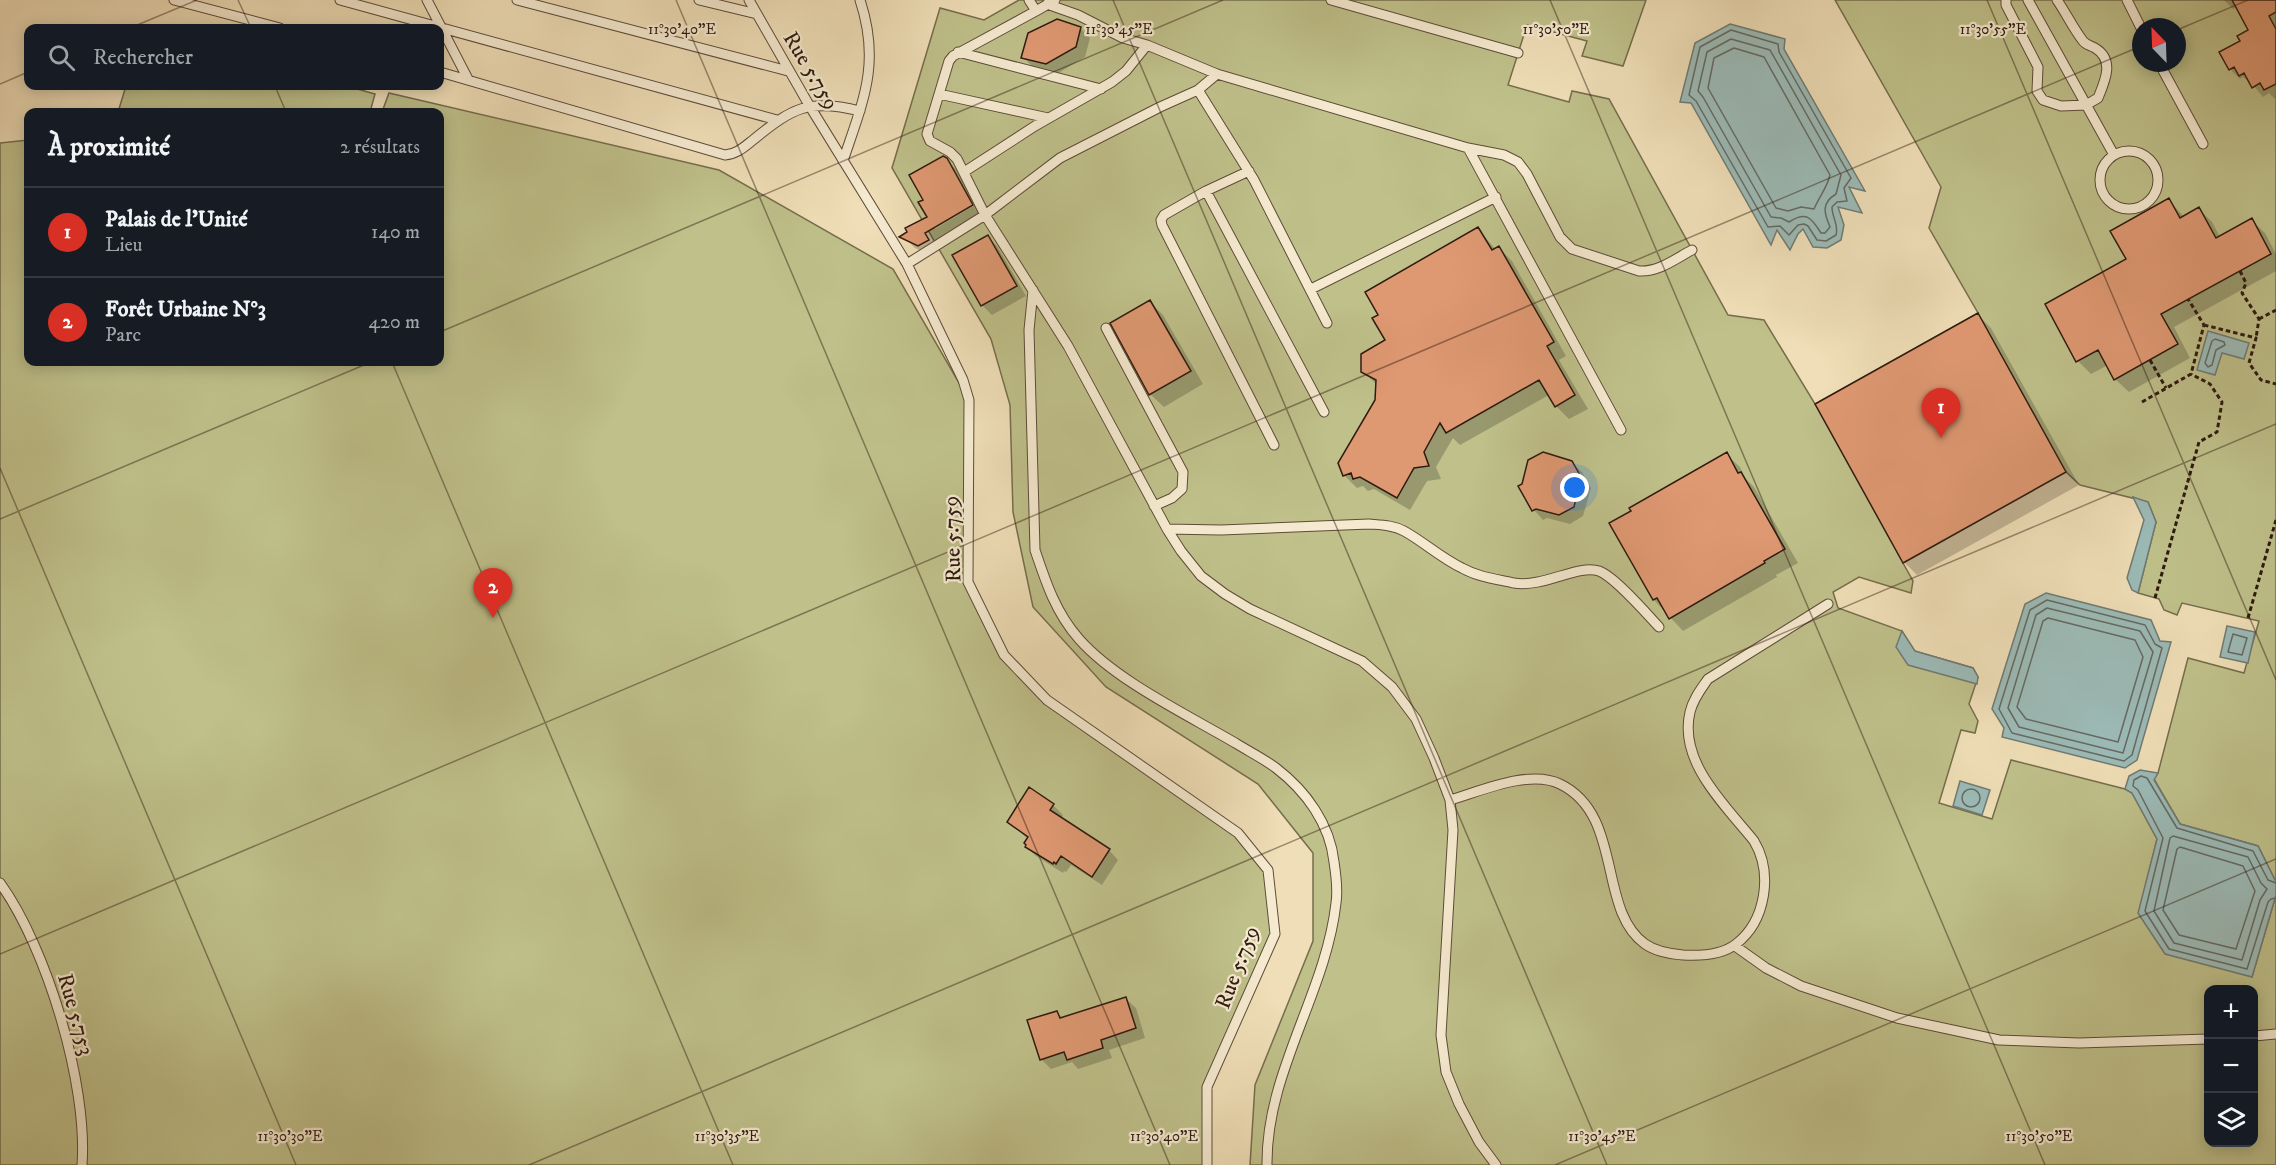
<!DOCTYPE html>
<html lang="fr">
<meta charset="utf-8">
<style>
:root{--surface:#171b24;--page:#20242c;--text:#f1f3f6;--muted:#9ea1a6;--line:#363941;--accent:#d93025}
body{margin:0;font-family:"IM FELL DW Pica",serif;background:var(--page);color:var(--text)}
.controls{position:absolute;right:18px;bottom:18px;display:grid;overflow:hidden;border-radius:12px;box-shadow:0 3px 15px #0003}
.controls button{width:54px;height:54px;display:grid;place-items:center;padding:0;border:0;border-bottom:2px solid var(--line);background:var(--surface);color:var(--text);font:30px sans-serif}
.compass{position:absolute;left:2132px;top:18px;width:54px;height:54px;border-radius:50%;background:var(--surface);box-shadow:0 3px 15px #0003;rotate:337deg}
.you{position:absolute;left:1575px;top:488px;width:21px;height:21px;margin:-15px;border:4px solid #fff;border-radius:50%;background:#1a73e8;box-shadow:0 0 0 9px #1a73e833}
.badge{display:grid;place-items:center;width:39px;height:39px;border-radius:50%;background:var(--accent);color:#fff;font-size:20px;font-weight:700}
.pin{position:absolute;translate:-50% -50px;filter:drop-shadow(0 2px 3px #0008)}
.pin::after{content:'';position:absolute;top:32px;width:21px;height:18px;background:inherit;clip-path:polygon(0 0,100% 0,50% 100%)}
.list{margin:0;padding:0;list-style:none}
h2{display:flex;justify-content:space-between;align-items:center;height:78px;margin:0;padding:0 24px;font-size:26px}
h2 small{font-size:20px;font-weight:400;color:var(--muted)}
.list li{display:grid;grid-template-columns:39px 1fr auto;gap:18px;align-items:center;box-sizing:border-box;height:90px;padding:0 24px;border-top:2px solid var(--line)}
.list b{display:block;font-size:22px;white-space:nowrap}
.list p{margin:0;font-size:20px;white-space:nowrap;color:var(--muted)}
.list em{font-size:20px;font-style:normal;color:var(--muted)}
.icon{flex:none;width:33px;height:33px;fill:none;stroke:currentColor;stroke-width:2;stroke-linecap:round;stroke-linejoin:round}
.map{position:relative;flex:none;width:2276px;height:1165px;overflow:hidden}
.search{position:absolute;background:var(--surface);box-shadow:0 3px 15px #0003;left:24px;top:24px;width:420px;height:66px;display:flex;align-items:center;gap:15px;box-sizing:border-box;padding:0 21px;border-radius:12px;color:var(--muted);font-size:22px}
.panel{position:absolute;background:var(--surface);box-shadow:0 3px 15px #0003;left:24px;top:108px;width:420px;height:258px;border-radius:12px}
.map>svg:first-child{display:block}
.green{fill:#bfc08a;stroke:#766d4c;stroke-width:1.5;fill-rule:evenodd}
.water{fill:#9cbbb7;stroke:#707b74;stroke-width:1.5}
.shadow{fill:#0003}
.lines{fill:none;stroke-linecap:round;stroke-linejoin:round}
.shore{stroke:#656a63;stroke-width:1.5}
.building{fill:#de9872;stroke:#2e1a0f;stroke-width:1.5}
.service-casing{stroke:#5e4b39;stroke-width:11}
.path{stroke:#2e1a0f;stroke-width:3;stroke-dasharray:4.5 3;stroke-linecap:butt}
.service{stroke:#f5ead0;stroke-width:9}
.ticks{fill:none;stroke:#2e1a0f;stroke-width:1.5;stroke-opacity:0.45}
.labels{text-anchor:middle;stroke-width:4.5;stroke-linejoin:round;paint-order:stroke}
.street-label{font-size:22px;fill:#2e1a0f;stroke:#f5ead0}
.ticks-label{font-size:15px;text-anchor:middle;fill:#2e1a0f;stroke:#f5ead0;stroke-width:4.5;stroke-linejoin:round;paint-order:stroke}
</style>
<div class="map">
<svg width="2276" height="1165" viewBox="0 0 2276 1165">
<rect width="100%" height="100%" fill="#efdeb7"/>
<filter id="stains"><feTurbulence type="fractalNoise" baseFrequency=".00333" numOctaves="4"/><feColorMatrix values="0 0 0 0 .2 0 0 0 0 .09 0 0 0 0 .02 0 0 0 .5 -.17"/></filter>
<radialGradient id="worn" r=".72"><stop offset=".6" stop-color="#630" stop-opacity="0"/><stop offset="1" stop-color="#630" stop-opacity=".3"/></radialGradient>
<path class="green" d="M1019,0h627l-23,66 -41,-10 5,-15 -60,-16 -19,60 61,17 3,-11 37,8 119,216 36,5 51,84 163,-91 -49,-85 12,-41 -106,-187h441v882l-18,-36 -78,-22 -26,-45 4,-6 30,-115 56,15 15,-52 -77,-18 -5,12 -13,-5 -5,-11 -21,-6 18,-71 -8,-20 -68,-17 -14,-13 -163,91 10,18 -2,12 -52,-16 -26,15 5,16 64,23 12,20 59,17 5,9 -9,27 9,17 -3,12 -14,-3 -22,73 53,16 19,-59 114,29 7,4 25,46 -18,74 113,64 24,-82v270h-1026l5,-80 58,-144v-88l-55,-69 -152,-97 -73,-80 -20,-95 -3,-107 -19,-66 -99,-171 48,-160 44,12zM2141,27h36v36h-36zM2208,990h46v152h-46z
M126,86h221l28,8 -5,18h-252z
M389,93l330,77 174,99 76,131 -1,182 36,73 43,45 191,133 30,37 7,64 -68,153v78h-1207v-1022l28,-3v222h412v-250h-58z"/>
<path class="water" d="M1730,24l55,15 -1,10 81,142 -16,-4 13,26 -24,-6 6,18 -3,15 -14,8 -14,-1 -10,-18 -5,5 -8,16 -13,-20 -6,15 -80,-142 -11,-1 15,-59z
M2208,331l41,12 -5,16 -22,-6 -7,22 -18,-5z
M2133,497l15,5 8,20 -18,71 -6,-3 -5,-12 17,-58z
M2046,593l105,27 9,21 11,1 -34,118 -12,8 -123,-31 2,-9 -12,-19 33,-105z
M2227,626l28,6 -7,31 -28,-6z
M1902,631l13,20 58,17 5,9 -1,7 -69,-19 -12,-18z
M2140,770l18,3 -4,7 26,44 78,22 18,36v13l-24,82 -87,-23 -27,-41 19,-74 -25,-46 -7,-4 4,-13z
M1960,781l30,9 -8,25 -29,-9z"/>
<path class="shadow" d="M2224,0h52l-1,99 -6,-6 -6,4 -11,-13 -9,-7 -3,2 -10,-10 12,-28 8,-11 -12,-23 -5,2z
M1080,28l10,10 -5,19 -28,17 -24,-7 -10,-10z
M946,160l10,9 18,34 -39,22v4l40,-24 6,10 -48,27 4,7 -9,5 -13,-6 -9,-9 23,-21 -4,-18z
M2169,200l15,17 15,-8 13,13 8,15 31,-17 14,13 11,21v17l-102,56 16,31 -61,34 -14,-13 -7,-14 -17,9 -13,-13 50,-101z
M1478,229l18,21 3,-2 13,13 54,95 -7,4 29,49 -19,10 -13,-13 -7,-11 -89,50 -7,-7 -17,29 5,12 -14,2 -17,29 -36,-21 -6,2 -5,-5 -6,2 -13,-13 33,-75v-15l-14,-14z
M988,237l9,9 29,50 -34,19 -10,-10 -28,-49z
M1149,301l14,14 40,69 -39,23 -14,-13z
M1978,315l13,13 88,157 -162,90 -13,-13z
M1726,454l14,13 6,12 8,8 44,76 -22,12 1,2 -94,54 -29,-31 -43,-76z
M1571,462l11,10 9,16 -8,28 -13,8 -23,-6 -4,2 -9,-10z
M1053,805l10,10 -2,4 48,31 9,10 -16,25 -31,-20 -5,7 -2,-1 -1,2 -27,-17 -10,-10 2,-7 -19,-17z
M1126,999l10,9 9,30 -36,12 3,8 -34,11 -6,-7 -21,7 -10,-10 16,-47 6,7z"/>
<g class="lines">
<path class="shore" d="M1731,30l47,14 1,8 72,126 -7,10 3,13 -10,1 -5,5c0,11 7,17 4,28l-10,6 -9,-1 -9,-14 -4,-2 -6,1 -9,10 -9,-9 -12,1 -72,-126 -7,-6 11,-48z
M1731,39l39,11 71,125 -5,19c-15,9 -12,19 -6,33l-5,6h-4c-10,-16 -15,-22 -32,-11l-8,-4 -10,-1 -68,-120 -5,-6 9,-39z
M1734,48l30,9 66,118c-3,13 -11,22 -16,34l-13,-2 -13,4 -12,-3 -68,-120 6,-30z
M2215,339l9,3 1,3 -9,5 -4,15 -4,2 -3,-4 7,-22z
M2047,600l98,25 10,19 7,4 -30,107 -8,6 -112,-28 -13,-24 31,-99z
M2047,608l93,23 13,21 -30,101 -104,-26 -11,-19 28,-93z
M2048,618l87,22 8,17 -25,85 -92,-23 -9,-12 26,-86z
M2233,634l14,4 -5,17 -14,-3z
M1962 798a9 9 0 1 1 18 0a9 9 0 1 1-18 0Z
M2173,836l75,21 13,26 6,6 -7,11 -18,60 -68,-17 -20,-32 16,-73z
M2180,847l63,19 12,25 -19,58 -57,-14 -16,-25 14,-61z
M2276,883l-8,-3 -15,-29 -76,-23 -30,-50 -6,-2 -7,4 -1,6 5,4 25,48 -18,73 24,38 78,20 21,-67 3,-3 5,-1"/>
</g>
<path class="building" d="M2232,0h44v12l-7,4 7,13v55l-12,6 -4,-7 -8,5 -8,-15 -5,3 -5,-9 -5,3 -10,-18 21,-11 -3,-5 11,-6z
M1057,19l24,8 -5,20 -30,17 -25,-6 7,-25z
M943,156l4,2 26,47 -48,28 4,7 -11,6 -19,-9 8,-5 -2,-4 22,-11 -9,-15 5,-2 -14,-25z
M2169,198l11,20 19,-11 17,31 36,-20 19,36 -110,60 17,30 -64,36 -16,-30 -22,12 -31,-58 81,-45 -16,-28z
M1478,227l14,23 7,-4 55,96 -7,4 28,49 -20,12 -16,-27 -93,53 -6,-10 -16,29 5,14 -15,2 -17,30 -37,-21 -7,2 -2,-6 -8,3 -5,-13 37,-63 1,-20 -15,-8v-18l24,-14 -13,-22 6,-3 -13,-23z
M988,235l29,51 -36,20 -29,-51z
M1150,300l41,71 -42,24 -39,-72z
M1978,313l88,159 -163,91 -88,-159z
M1543,452l29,9 9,16 -7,30 -15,8 -23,-6 -4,2 -14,-25 4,-2 6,-24z
M1727,452l11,21 3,-1 44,77 -21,12 1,2 -96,56 -12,-21 -4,2 -44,-77 22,-12 -2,-3z
M1029,787l25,17 -4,6 60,39 -18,28 -31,-21 -5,8 -2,-2 -1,2 -28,-17 1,-2 -2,-2 4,-6 -21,-15z
M1126,997l10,31 -35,12 2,8 -36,12 -3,-8 -24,8 -13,-40 30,-9 3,7z"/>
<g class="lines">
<defs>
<path id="service" d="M174,0l106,28
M340,0l437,120
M427,0l41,79
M517,0l271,71
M699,0l58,14
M749,0l60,105 98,159 56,116 6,20 -1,182 36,73 43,45 191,133 30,37 7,64 -68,153v78
M1029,0l7,11 19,-11
M1331,0l187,53
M2006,0v5l32,62 -1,24 6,9 18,6 25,-1 12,-7c7,-17 17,-38 -3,-50 -5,-3 -9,-3 -12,-7 -10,-13 -17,-28 -26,-41
M2028,0l86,155
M2127,0l14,28
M1047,4l31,11 45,23 24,7 70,29 251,74 153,282
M1036,11l-83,45 -4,5 -22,73 3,7 20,11 7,7 28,56 75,-57 100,-51 38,-17 19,-16
M958,52l143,37
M2159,63l44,81
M440,72l285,83c12,-1 19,-8 28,-15 39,-32 56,-42 107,-29
M1198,90l56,90 73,143
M939,94l109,24
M1468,148l36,7 14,7 9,12 33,63 12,12 67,22c20,1 36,-12 53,-21
M2100 180a29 29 0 1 1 58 0a29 29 0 1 1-58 0Z
M843,161c20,-60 38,-97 17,-161
M1249,171l-43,20 -42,24 -3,5 1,5 112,220
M964,172l71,-46 77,-44 14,-11 21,-26
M1206,191l118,221
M907,264l78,-49 83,131 99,183 14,22 20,25 24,18 25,15 112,52 30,26 24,32 18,39 16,42 3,30 -12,205 5,37 13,32 20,38 17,23
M1311,289l185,-92
M1033,290l-4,40 6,220c11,33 21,63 44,89 37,42 109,76 158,105 13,8 27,15 39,24 30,23 54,56 58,94 2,13 4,28 2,41 -10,90 -70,169 -69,262
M1106,328l77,144 -1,17 -10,9 -18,8
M1167,529l54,1 148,-6c12,1 24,1 35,7 20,11 37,27 58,37 16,9 34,11 52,15 29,5 64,-19 85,-12 16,6 47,42 60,56
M1450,800c31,-9 80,-31 110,-16 64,31 37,126 85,160 10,7 26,10 38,11 17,1 39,0 53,-11 30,-23 37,-71 18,-103 -28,-35 -76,-79 -64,-129 3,-13 11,-23 18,-33l120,-75
M0,883c47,65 88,202 82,282
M1735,946l31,22 35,18 96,32 102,22 80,3 129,-4
M2254,1036l22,-2"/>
</defs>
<use href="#service" class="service-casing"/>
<path class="path" d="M2240,271l6,12 -4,10 17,26 -3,19
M2259,319l17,-9
M2204,325l52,13 -7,25 12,17 15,4
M2150,360l16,28
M2142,402l49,-28 13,-49 -16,-26
M2155,598l44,-156 18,-10 5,-30 -12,-18 -19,-10
M2248,618l28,-98"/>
<use href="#service" class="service"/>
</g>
<path class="ticks" d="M238,0l13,28M676,0l494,1165M1113,0l494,1165M1550,0l495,1165M1987,0l289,680M130,28l67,-28M2177,30l71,-30M0,84l28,-12M275,86l11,26M440,332l783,-332M392,362l341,803M0,468l296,697M0,519l371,-157M0,954l2141,-908M529,1165l1747,-741M1555,1165l721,-306"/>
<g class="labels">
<g class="street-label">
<text transform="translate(812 70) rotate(59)" y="8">Rue 5.759</text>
<text transform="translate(951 539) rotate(-92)" y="8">Rue 5.759</text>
<text transform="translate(1236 967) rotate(-69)" y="8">Rue 5.759</text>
<text transform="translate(77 1014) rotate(74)" y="8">Rue 5.753</text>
</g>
</g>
<g class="ticks-label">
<text x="682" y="34">11°30'40"E</text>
<text x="1119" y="34">11°30'45"E</text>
<text x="1556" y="34">11°30'50"E</text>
<text x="1993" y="34">11°30'55"E</text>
<text x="290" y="1141">11°30'30"E</text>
<text x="727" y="1141">11°30'35"E</text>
<text x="1164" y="1141">11°30'40"E</text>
<text x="1602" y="1141">11°30'45"E</text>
<text x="2039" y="1141">11°30'50"E</text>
</g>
<rect width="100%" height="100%" filter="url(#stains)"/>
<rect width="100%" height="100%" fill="url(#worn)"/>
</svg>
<div class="controls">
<button>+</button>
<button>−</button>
<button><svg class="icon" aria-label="layers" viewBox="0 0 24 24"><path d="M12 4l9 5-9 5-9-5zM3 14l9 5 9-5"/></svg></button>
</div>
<svg class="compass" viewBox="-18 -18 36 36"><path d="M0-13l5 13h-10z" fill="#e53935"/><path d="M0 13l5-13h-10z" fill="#9ea1a6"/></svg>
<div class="you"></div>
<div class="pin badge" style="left:1941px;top:438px">1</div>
<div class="pin badge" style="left:493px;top:618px">2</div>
<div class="search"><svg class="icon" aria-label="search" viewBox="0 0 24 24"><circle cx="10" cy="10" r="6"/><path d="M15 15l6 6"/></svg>Rechercher</div>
<section class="panel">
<h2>À proximité<small>2 résultats</small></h2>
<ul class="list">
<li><span class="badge">1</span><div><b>Palais de l'Unité</b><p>Lieu</p></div><em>140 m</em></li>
<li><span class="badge">2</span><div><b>Forêt Urbaine N°3</b><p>Parc</p></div><em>420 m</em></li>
</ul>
</section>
</div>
